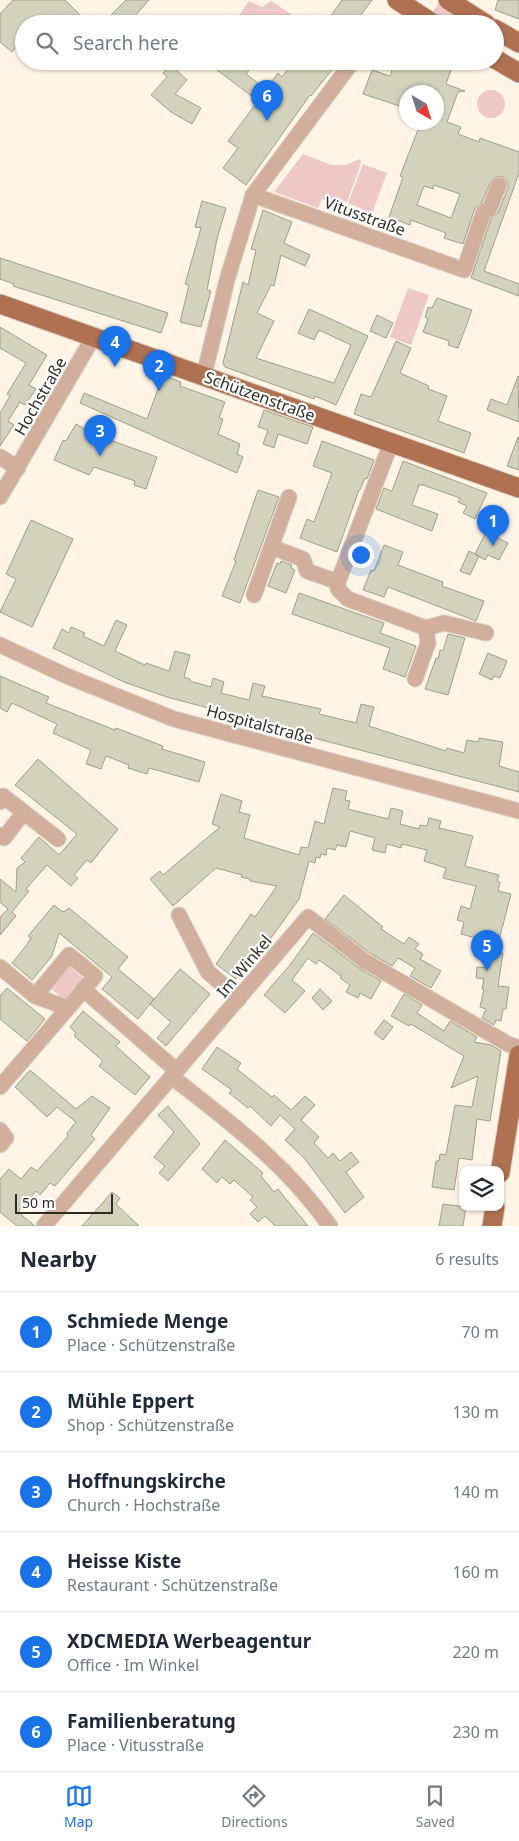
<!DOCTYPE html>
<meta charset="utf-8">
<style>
:root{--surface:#fff;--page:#f6f6f7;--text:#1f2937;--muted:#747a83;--line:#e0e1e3;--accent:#1a73e8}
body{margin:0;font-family:"Noto Sans",sans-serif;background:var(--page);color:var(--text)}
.controls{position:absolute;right:15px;bottom:15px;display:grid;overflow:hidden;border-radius:10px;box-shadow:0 1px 4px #0004}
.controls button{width:45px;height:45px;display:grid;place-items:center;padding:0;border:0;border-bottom:1px solid var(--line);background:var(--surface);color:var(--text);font:25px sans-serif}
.compass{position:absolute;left:399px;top:85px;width:45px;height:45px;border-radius:50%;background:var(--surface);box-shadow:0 1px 4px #0004;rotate:141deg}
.scale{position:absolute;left:15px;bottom:12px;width:98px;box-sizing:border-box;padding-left:5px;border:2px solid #302b24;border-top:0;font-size:14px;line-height:18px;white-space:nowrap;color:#302b24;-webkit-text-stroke:4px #fff;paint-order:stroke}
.you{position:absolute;left:360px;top:554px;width:18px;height:18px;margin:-12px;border:4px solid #fff;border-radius:50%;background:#1a73e8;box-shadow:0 0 0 8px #1a73e833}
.badge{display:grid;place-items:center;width:32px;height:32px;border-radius:50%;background:var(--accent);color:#fff;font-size:16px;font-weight:700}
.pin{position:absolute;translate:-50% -41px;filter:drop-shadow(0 1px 2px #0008)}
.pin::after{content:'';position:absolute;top:26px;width:18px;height:15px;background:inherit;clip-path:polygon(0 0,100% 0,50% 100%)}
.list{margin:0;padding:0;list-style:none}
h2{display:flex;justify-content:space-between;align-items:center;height:65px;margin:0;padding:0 20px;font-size:21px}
h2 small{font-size:16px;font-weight:400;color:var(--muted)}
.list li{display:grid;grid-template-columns:32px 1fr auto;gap:15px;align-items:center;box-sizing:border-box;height:80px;padding:0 20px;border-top:1px solid var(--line)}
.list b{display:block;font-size:19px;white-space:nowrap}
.list p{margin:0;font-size:16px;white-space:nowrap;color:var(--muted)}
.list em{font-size:16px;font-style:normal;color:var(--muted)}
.icon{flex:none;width:28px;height:28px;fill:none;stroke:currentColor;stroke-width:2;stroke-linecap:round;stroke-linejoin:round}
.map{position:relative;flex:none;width:519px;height:1226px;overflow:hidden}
.search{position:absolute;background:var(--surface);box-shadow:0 1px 4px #0004;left:15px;right:15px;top:15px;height:55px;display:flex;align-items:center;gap:12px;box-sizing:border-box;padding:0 18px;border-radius:28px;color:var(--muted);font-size:19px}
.sheet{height:545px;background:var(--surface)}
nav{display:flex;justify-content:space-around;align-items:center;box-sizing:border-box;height:70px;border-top:1px solid var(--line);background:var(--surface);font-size:14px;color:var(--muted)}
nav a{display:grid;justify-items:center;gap:2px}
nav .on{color:var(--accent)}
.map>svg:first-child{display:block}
.green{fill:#eec8c7}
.building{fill:#d3d2bd;stroke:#9f9e8a;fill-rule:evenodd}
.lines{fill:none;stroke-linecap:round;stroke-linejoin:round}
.minor-casing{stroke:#dad0c2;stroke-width:17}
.major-casing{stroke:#dad0c2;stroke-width:21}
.minor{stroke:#d2af9d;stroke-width:15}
.major{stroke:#af7151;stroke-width:19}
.labels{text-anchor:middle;stroke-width:4.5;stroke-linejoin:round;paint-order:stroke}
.street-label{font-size:16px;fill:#302b24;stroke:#fff}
</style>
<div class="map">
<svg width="519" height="1226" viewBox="0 0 519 1226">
<rect width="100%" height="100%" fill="#fff4e5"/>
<path class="green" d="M249,1l13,6 9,-6 35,23h-73z
M439,3l34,21h-26l-16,-10z
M477 104a14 14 0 1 1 28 0a14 14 0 1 1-28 0Z
M303,154l28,11h14l15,-6 1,4 -14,39 -13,-4 -2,5 -10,-4 -4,9 -44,-16z
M363,164l24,9 -15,40 -24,-10z
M408,288l21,7 -18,50 -21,-8z
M67,964l18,16 -18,22 -19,-16z"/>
<path class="building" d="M13,0h52l16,16 -8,8h-49v14l-12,14 -12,-10v-28z
M126,0h23l-21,24h-26z
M342,0h30l-18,24h-29z
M498,0h21v19l-24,-9z
M205,61h39l8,5 -6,8 20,15 12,-16 4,4 12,-16h45l-28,35 -1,-1 -64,90 -23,-17 15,-20 -10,-7 30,-40z
M395,61h42l15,6 -6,17 19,7 -7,1 -11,30 14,5 -3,7 21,8 1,-4 39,14v21l-35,98 35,13v12l-48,-18 20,-59 7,-6 10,-25v-5l-5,-6 -6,-1 -6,5 -9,21 -7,6 -12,36 -19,-6 2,-5 -35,-13 -1,5 -21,-8 14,-40 -3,-1 21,-54h15v-30h-30v16l-43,-14 9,-24 18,6zM434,185l26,9 -9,24 -34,-13 7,-19 9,3z
M171,65l16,15 -12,14 26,14 -9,16 -21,-12 -20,-17 16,-18 -4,-4z
M202,201l24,7 -9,31 -10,51 4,1 -10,36 -21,-5 9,-37 -4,-1 16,-56 -6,-1z
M263,210l29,12 -8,21 26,12 -5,11 -24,-11 -7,31 -3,-1 -14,28 17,8 -18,37 78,25 17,-38 -32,-15 -5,10 -16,-7 11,-24 59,27 -32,69 -21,-9 -1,3 -89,-32 -2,-4 20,-81 5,3 8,-35 -5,-1z
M0,258l168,55 -7,20 -148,-47 1,-2 -14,-5z
M437,298l35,12 -14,38 -10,-3 1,-4 -26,-9 5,-13 -3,-2 3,-10 4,1z
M377,315l16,8 -7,15 -16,-7z
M0,327l47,28 -18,30 7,4 -11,16 -5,-3 -12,19 6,4 -14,21v-33l10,-17 -3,-2 19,-31 -26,-15z
M396,341l15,7 -11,25 29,13 -1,3 19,7 -9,25 33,12 -7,20 -110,-39 7,-20 10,3z
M163,375l18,7 -1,4 45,16 -6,16 4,1 -5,15 22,10 -3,10 6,3 -6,16 -157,-70 4,-10 63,26z
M518,376l1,46 -32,-12 4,-11 16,6z
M264,410l49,17 -6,17 -29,-10 -4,14 -11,-4 5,-14 -10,-3z
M76,424l20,11 61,22 -11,32 -12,-4 1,-4 -41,-14 -5,8 -35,-15 9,-20 3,1z
M518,437h1v33l-12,-4z
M322,441l52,19 -7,19 -2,-1 -5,12h-1l-22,62 -37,-14 7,-19 7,3 18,-49 -19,-7z
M403,461l84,32 -12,26 -12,-6 4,-7 -9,-4 2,-4 -37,-13h-4l-7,20 26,9 -6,17 -56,-22 8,-21 8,3z
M258,490l21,7 -39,106 -18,-7 14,-35 -2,-1z
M31,520l42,19 -41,88 -32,-15 16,-33 -10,-5z
M486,532l22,11 -9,17 -11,-5 -3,5 -10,-6z
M384,545l19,7 -5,13 45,17 -1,4 42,15 -8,20 -88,-34 -4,10 -21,-7 8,-20 3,1z
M469,551l10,5 -9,19 -10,-4z
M281,561l11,4 -1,3 4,2 -9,23 -18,-7 9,-23 3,1z
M299,593l85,30 -4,10 36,13 -11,31 -22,-8 7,-21 -98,-34z
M116,620l11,5 -12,26 30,14 1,-2 23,8 6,-20 15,4 -6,22 6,2v2l21,6 2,-9 11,4 -3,11 28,7 4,-17 12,3 -3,10 59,13 -2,5 37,9 5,-19 13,3 -5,19 77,25 1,-3 17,5 3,-13 11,2 1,-4 24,4 -4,24 20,6v20l-235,-62 -20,-7v-2l-21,-6 -1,2 -75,-20 -43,-15 -71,-34 9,-19 7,4 2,-6 14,6 -2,3 21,10z
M448,634l17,4 -17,57 -23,-6 11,-31 2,1 2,-9 3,1z
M488,653l19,8 -7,17 -6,-2 -2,4 -13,-6z
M0,676l49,21 -3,6 69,27 1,-2 47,18 -1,3 43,13 -6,20 -50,-14 -2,6 -19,-6 1,-3 -23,-9 -5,13 -15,-5 5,-14 -38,-17 4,-9 -45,-21 -5,9 -7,-4z
M38,759l80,70 -27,34 -4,-3 -13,15 4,3 -7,8 -24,-21 -21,24 3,2 -17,21 4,4 -16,19v-18l8,-8 -8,-7v-23l16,13 1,-24 8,-6 -4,-4 18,-21 20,18 18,-21 -62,-49z
M333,788l14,3 -2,9 5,1 -2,8 40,10 3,-11 12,3 -3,13 19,5 1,-4 7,1 2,-8 12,3 -2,7 34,8 -8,30 34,9 -2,6 3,1 -2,9 13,3 -13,50 -37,-10 3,-12 -7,-2 4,-14 9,3 6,-23 -33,-8 3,-10 -22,-7 3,-11 -25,-6 -1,4 -14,-4 -2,9 -13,-3 3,-12 -25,-7 -4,16 -9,-2 -2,5 -8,-2 -1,7 -5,-1 -1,4 -4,-1 -1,6 -6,-2 -10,38 -28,39 -4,-2 -31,43 -20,-15 35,-50 4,3 22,-31 -27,-5v-2l-9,-2 1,-2 -26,-7 -43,38 -23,-27 10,-8 3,4 57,-48 -8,-3 9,-30 21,7 -3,11 11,3 -6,23 55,17 2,-8 7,1 7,-27 9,3z
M344,895l39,32 -2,2 23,15 5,-7 10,7 -4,5 8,5 -3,5 21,12 -10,17 -21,-12 5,-8 -17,-10 -6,8 -22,-13 -45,-34z
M54,905l9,7 6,-4 59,49 -10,12 36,30 -16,20 -36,-30 10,-12 -53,-44 -7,23 -20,24 -20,-17 14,-17 5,-8 -3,-2z
M313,933l46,35 22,13 -10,18 -11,-6 -2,5 -12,-6 4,-7 -10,-7 1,-2 -22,-16 -3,4 -8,-6 -16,22 13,11 -20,22 -21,-18 26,-30z
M491,952l12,1 -5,33 11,1 -3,22h-3l-2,12 -5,-1 -2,5 -12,-7 4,-9 -6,-2 4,-18h-2l2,-10 -8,-1 1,-11 12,1z
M180,969l30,25 -44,52 -9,-8 14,-16 -21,-18z
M7,988l38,31 -18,22 -27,-22v-23z
M320,989l12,12 -9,9 -11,-12z
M404,994l18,11 -5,8 27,18 6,-10 27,16 -3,5 17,3 10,6 -11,70 -13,-2 -5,41 -13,-2 -5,32 -22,-3 4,-26h3l1,-7 6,1 9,-50 17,2 6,-31 -27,12 13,-32 -53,-32 -2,2 -18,-10z
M83,1011l37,31 -4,4 34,31 -15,18 -36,-29 4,-5 -29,-25 2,-3 -6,-6z
M384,1020l9,7 -10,13 -9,-7z
M217,1047l24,16 -4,6 35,28 2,-2 17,15 14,-14 10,9 -14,15 18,17 -5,6 14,15 5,-5 7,8 11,-9 8,10 -13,10 18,25 -19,16 -40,-54 -20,-19 10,-11 -15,-14 -9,11 -21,-20 -2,2 -19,-15 3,-3 -30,-21z
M30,1070l46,39 16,-13 18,12 -19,27 4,4 -40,47 -5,-3 -10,12 -4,-4 -18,21 17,14h-18l-17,-14v-33l9,-10 12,10 10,-12 6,4 31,-35 -1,-3 9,-11 -19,-15 -10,10 -32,-30z
M168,1106l32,38 -32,37 -9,-8 6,-7 -11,-9 20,-25 -16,-17z
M225,1140l38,33 -2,3 13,16 4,-3 30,37h-33l-10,-10 -7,6 -8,-8 7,-7 -7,-7 3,-3 -19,-17 -4,4 -8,-7 -5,6 -15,-14z
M112,1192l8,6 -4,6 23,22h-57z
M443,1204l23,3 -3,19h-24z"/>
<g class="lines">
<defs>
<path id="minor" d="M253,195l211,75 20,-59 5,-1 10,-25
M204,375l23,-95 26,-85 100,-134
M391,443l-53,139v7l10,10 78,29 18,-5 42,10
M0,457l18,11
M0,497l94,-161
M271,547l32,12 4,12 31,11
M254,595l35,-98
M0,645l69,32 105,42 345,92
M415,679l13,-36 -2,-15
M0,802l3,-6 55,43
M0,835l4,3 20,-26
M179,915l29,57 31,27
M0,967l35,29 33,12 27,-32 -26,-21 -34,41
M83,989l94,82
M172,1077c61,48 112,85 158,149
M0,1087l68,-79
M0,1130l6,8 -6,7
M44,1226l264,-309 57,44 143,83 11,4"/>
<path id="major" d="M397,0l37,24
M448,0l38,24
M495,29l24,14
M495,59l24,14
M0,304l519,184
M500,1173l19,-118
M492,1226l3,-19"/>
</defs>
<use href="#minor" class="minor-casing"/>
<use href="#major" class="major-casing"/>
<use href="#minor" class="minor"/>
<use href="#major" class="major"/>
</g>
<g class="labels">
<g class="street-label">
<text transform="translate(365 216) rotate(20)" y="6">Vitusstraße</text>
<text transform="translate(40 396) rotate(-60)" y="6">Hochstraße</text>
<text transform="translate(260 396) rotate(20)" y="6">Schützenstraße</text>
<text transform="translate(260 724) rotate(15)" y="6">Hospitalstraße</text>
<text transform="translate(244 966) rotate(-50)" y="6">Im Winkel</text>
</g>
</g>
</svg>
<div class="controls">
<button><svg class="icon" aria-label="layers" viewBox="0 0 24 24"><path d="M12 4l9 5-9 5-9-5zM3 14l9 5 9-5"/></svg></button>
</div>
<svg class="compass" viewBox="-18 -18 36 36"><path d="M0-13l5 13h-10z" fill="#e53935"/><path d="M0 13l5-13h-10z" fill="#747a83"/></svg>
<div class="scale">50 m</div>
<div class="you"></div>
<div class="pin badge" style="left:493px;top:546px">1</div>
<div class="pin badge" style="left:159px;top:391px">2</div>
<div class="pin badge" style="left:100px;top:456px">3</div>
<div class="pin badge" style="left:115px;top:367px">4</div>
<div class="pin badge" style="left:487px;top:971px">5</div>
<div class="pin badge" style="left:267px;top:121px">6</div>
<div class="search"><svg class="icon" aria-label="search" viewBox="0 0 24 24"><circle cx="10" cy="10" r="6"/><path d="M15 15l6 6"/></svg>Search here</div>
</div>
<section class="sheet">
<h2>Nearby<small>6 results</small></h2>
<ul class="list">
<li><span class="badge">1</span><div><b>Schmiede Menge</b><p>Place · Schützenstraße</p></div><em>70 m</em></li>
<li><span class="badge">2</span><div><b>Mühle Eppert</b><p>Shop · Schützenstraße</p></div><em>130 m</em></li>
<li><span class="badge">3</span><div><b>Hoffnungskirche</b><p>Church · Hochstraße</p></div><em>140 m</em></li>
<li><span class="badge">4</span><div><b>Heisse Kiste</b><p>Restaurant · Schützenstraße</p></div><em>160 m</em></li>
<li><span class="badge">5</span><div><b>XDCMEDIA Werbeagentur</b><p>Office · Im Winkel</p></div><em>220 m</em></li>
<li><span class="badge">6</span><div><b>Familienberatung</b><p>Place · Vitusstraße</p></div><em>230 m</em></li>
</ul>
</section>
<nav>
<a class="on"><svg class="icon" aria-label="map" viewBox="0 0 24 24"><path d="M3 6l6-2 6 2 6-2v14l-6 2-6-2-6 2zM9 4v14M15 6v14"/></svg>Map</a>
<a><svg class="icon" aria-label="directions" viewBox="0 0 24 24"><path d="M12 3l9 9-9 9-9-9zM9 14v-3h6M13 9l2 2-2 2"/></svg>Directions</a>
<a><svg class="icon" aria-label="saved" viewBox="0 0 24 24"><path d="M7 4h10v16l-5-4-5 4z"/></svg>Saved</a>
</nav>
